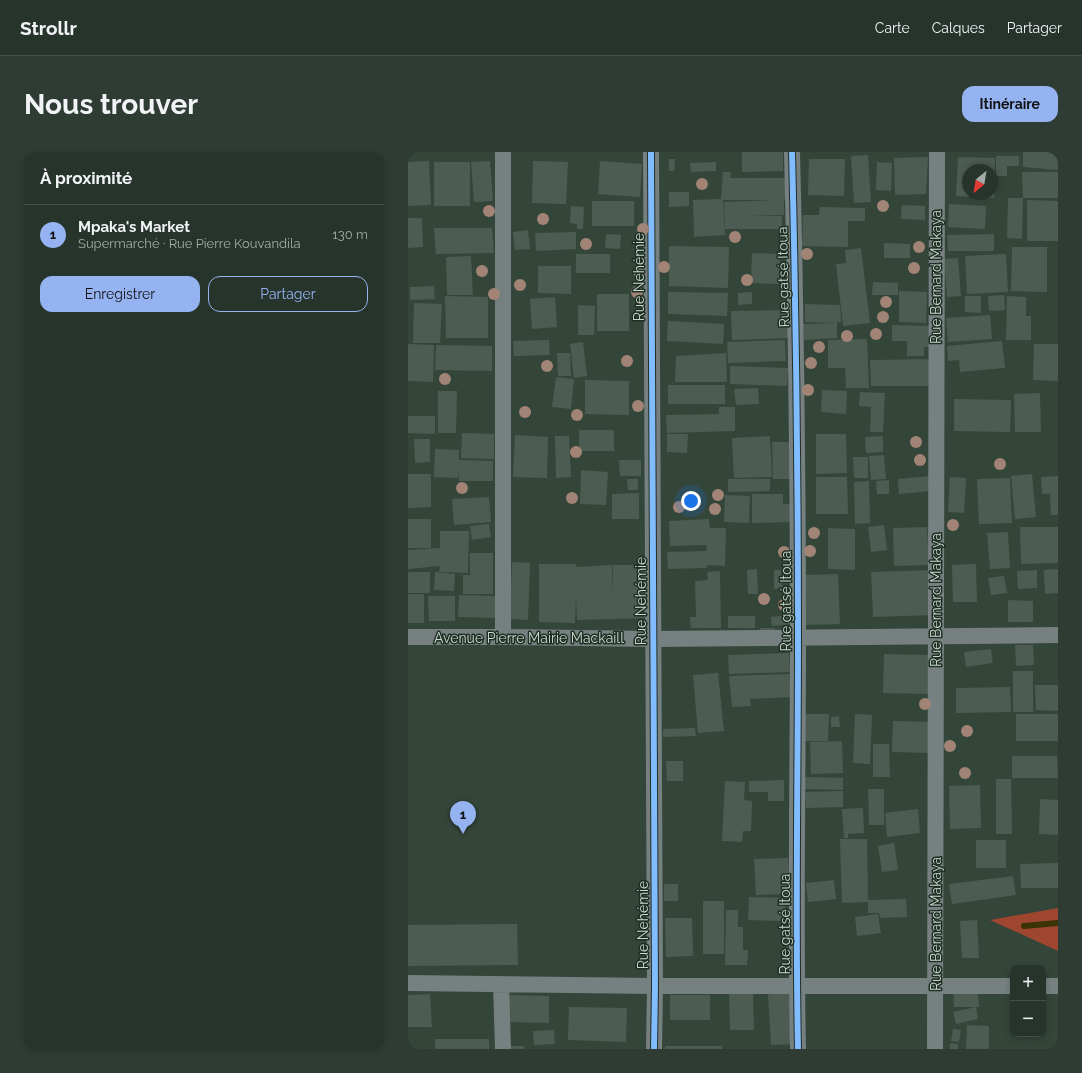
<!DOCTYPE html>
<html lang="fr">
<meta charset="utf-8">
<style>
:root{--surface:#27342c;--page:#2f3c34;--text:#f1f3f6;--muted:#a4aaa9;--line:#434f48;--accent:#95b2f1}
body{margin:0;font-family:Raleway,sans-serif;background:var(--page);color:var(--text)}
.controls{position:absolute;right:12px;bottom:12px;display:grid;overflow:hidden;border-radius:8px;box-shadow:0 2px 6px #0003}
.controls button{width:36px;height:36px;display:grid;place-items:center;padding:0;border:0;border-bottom:1px solid var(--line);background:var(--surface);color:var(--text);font:20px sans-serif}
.compass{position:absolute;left:554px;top:12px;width:36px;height:36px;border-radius:50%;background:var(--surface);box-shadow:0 2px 6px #0003;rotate:210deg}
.you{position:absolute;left:283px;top:349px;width:14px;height:14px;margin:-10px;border:3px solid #fff;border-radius:50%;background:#1a73e8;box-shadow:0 0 0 6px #1a73e833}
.badge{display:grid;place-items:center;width:26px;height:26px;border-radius:50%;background:var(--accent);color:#111;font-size:13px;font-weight:700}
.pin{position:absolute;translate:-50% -33px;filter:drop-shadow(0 1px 2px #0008)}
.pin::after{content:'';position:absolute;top:21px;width:14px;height:12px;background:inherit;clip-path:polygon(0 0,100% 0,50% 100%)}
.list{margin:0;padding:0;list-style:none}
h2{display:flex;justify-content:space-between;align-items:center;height:52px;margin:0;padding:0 16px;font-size:17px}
h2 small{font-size:13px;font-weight:400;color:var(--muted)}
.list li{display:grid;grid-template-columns:26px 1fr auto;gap:12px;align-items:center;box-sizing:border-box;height:60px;padding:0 16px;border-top:1px solid var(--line)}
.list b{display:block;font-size:15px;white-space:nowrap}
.list p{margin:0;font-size:13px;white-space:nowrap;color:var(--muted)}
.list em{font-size:13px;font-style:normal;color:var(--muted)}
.actions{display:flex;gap:8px;padding:12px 16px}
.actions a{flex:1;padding:9px 0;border:1px solid var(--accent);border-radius:12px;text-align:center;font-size:14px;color:var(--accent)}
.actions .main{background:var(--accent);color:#111}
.map{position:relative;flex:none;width:650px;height:897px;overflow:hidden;border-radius:12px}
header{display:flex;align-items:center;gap:24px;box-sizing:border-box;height:56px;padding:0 20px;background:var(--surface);border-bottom:1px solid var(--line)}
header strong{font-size:19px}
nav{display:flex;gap:22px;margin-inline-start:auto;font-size:14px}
.intro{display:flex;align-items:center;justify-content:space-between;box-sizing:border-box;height:96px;padding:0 24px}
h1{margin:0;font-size:28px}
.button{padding:10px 18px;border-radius:12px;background:var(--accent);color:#111;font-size:14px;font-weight:700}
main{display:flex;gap:24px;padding:0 24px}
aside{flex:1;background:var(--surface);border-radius:12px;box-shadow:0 2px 6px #0003}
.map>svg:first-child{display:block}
.green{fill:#9e4630}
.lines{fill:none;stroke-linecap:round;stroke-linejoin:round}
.stream{stroke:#3c3305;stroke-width:6}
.building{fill:#4d5c52;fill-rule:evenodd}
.street{stroke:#778080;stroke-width:16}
.cycleway-casing{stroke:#202f25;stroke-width:8}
.cycleway{stroke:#80bcff;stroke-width:6}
.tree{fill:#a18476}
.labels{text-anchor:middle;stroke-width:3;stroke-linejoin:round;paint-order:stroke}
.street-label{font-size:14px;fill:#c5d8cb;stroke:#202f25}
</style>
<header>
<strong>Strollr</strong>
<nav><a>Carte</a><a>Calques</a><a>Partager</a></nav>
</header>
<div class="intro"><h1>Nous trouver</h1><a class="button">Itinéraire</a></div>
<main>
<aside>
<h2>À proximité<small></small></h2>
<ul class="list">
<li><span class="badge">1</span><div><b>Mpaka's Market</b><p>Supermarché · Rue Pierre Kouvandila</p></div><em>130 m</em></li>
</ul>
<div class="actions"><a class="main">Enregistrer</a><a>Partager</a></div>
</aside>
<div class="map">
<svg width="650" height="897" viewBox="0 0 650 897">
<rect width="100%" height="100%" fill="#34453a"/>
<path class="green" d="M650,756v43l-68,-31z"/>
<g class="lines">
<path class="stream" d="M616,774l34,-3"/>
</g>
<path class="building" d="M334,0h41v19l-41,1z
M615,0h35v18l-35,-3z
M460,3l3,47 -17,1 -3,-47z
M588,4h23v10h-12v10h-11z
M520,5l-2,37 -31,1 -1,-37z
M550,5l37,1 -1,40 -38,-2zM560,18h24v24h-24z
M261,7h6l-1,12h-5z
M401,7h36l-1,37 -36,-1z
M21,9l2,44 -23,1v-44z
M82,9l3,40 -19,1 -3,-40z
M125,9l35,1 -2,42 -34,-1z
M192,9l42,3 -2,33 -42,-3z
M26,10h36v44h-36z
M308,10v9l-25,1 -1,-9z
M469,10l15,1 -1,28 -15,-1z
M315,20h8l-1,6h60v22h-6v15l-36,1h34v13h-57l-1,-27 51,-2h-52l2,35 -31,2 -1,-37 28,-1z
M614,20h36v26h-35z
M261,40h20v14l-20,1z
M600,46h15l-1,41 -15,-1z
M619,48l31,1v40h-31z
M184,49h42v25h-42z
M541,52l37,2 -1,23 -37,-2z
M494,53l23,1v14l-24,-1z
M163,54l13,1 -1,22h-6v-5l-7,-1z
M412,55l45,1v13h-17v26l-46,-1 1,-31h16z
M0,66h14l1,29 -15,1z
M26,76h58l2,25 -58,1z
M120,78l2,19 -15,1 -2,-18z
M168,80v17l-40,2 -1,-18z
M198,82l15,1 -1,14 -15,-1z
M586,82v17h-46l-1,-16z
M476,91l26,1v14h-26z
M261,94l60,1 -1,41 -59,-2z
M604,95h35v45l-36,-1z
M453,96l9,75 -27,3 -7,-62 10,-1 -1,-13z
M344,101l28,1 -1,30 -28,-1z
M168,102h34v19h-34z
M598,102l2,38 -41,2 -2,-38z
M63,104l2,39h-26l-1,-38z
M550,106l3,38 -14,1 -3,-38z
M130,114h33v28l-33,-1z
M465,130l25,1v12h-26z
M26,134l1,13 -25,1v-13z
M491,139l28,1 -1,31 -27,-1z
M260,140l60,1 -1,23 -59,-2z
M344,140v12l-14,1v-12z
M189,142h32v37h-32z
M596,143l1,15 -16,1 -1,-15z
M37,144l43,1v41h-42z
M557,144h16v17l-16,-1z
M599,144l19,1v19h5v24h-25z
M147,145l2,30 -25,2 -2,-30z
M6,151l28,1 -2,39h-27z
M397,152l35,1 1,17h-4v16l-33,2 -1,-16 32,-1 -30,-1z
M170,153l17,1 -1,29h-16z
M382,158l1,28 -59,2 -1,-29z
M582,163l2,24 -44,3 -2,-24z
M260,169l56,3 -1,20 -56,-3z
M484,173l40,1v21h-8v9h-17v-15h-15z
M459,187l2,49h-23l-1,-20h-17v-28z
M141,188l1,15 -36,1 -1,-15z
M377,188l1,21 -58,2 -1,-21z
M594,189l3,27 -45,4 -1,-12 -11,1 -1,-15z
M175,190l4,34 -13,2 -4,-34z
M0,192l26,1 -1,37 -25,-1z
M626,192h24v37l-25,-1z
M28,193l56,1v25l-57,-1z
M149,201h13l1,23h-13z
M318,201l1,29h-52l1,-26z
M525,207l1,27h-63l-1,-26z
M322,214l58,2 -1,18 -57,-2z
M148,225l18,2 -3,30 -19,-2z
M177,228l44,1v34l-44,-1z
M260,233h57v19h-57z
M350,236l1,16 -23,1 -2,-16z
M414,238l25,1 -1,23 -25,-2z
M30,239h19l-1,42h-18z
M452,240l25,1 -2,39h-13l1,-25 -12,-1z
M632,241l1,39h-26l-1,-38z
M546,247l57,1 -1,32 -56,-1z
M311,255h16v24l-68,2 -1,-18 53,-1z
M0,264h27v18l-27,-1z
M171,278h35v21h-35z
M54,281l32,1v25l-33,-1z
M259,282h21l-1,19 -20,-1z
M408,282h30l1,39 -31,1z
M107,283l33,2 -1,41 -34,-1z
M147,284h14l2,41 -15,1z
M362,284l2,41 -38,1 -2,-40z
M475,284v16l-17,1 -1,-16z
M6,287h16v23l-15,1z
M364,290h19l1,37h-19z
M27,297l24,1v10l34,1v20h-34v-12l-1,9 -24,-1z
M476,303l2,24 -15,1 -2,-24z
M445,305h15v21h-14z
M211,308h22v16h-21z
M173,318l27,2 -2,33 -26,-1z
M0,322h23v33l-23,1z
M624,322l4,43 -21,2 -4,-43z
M522,324l1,15 -32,3 -1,-15z
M650,324v39h-7l-1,-21h-8l-1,-17z
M408,325h31l1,37h-32z
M542,325l16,1 -2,35 -16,-1z
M602,326l2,45 -33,1 -2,-45z
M219,327h11v11h-10z
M320,327h42v12l-42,1z
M481,328v14h-12l-1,-13z
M461,329l1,42 -15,1 -1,-42z
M231,341v26h-27v-25z
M344,342h31v10h8l1,18 -40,1z
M317,343l25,1 -1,27 -25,-1z
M81,345l2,25 -37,3 -2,-26z
M0,367h23v29h-23z
M301,367l1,9h16l-1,38 -18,-1v3l-39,1 -1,-17 39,-1 1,-6 -37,1 -1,-25z
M81,372l2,13 -19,3 -2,-14z
M476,373l3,25 -16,2 -3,-25z
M519,375l2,38 -35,1 -1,-38z
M612,375h38v36l-37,1z
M420,376l27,1v41l-27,-1z
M32,379h29l-1,42 -29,-1 1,-6 -32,3v-19l32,-2z
M600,380l2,36 -20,1 -3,-36z
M62,401h23v41h-30v-19h7z
M104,410l18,1 -2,57 -18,-1z
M131,412h37v3l36,-2 1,31v-31h35l1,53 -72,2 -1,-26 -1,29 -36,-1z
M568,412l1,38h-24l-1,-37z
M349,417l1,25h-10l-1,-24z
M650,417v24l-13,1 -1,-24z
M366,418h7l1,18 -8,1z
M526,418l1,45 -62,2 -2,-45z
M629,418v18l-19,1 -1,-18z
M312,419l1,57h-30l-1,-11h6l-1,-36 13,-1 -1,-8z
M0,420h22v21h-22z
M27,420l20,2 -1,17 -20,-1z
M430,422l2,50 -37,1 -1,-50z
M596,424l3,17 -16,2 -3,-17z
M0,442h16v29h-16z
M51,443l37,1 -1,22 -37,-1z
M20,444h27v25h-26z
M600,448l25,1v21h-25z
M383,463l1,9 -20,2 -1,-9z
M320,464h27v12h-27z
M352,476h15v5h-15z
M607,493h18l1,20 -18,1z
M583,497l2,14 -27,4 -2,-15z
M381,501l1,19 -61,2 -1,-19z
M476,502l45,1v39l-46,-1z
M605,519h20v41h-20z
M310,521l6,58 -26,2 -5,-58z
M383,522l1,23 -42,2 1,7 -19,1 -3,-31z
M627,533h23v26l-22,-1z
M602,535l1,25 -55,1v-25z
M394,562h27l-1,27h-26z
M447,562l17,1 -2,49 -17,-1z
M608,562h42v27h-42z
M431,564l1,11h-9v-10z
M485,569l37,1 -1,31 -37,-1z
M287,576l1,8 -33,1v-8z
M434,589l1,32 -32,1 -1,-32z
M465,592h16l1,33h-17z
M604,604h45l1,22h-46z
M258,609h17v20h-16z
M397,625l38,1v12l-38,-1z
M588,627h15l1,55h-16z
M376,628v21h-16v-9h-19v-11z
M317,629l20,1 -1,18 8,1 -1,30h-8l-1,11 -20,-1z
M572,633l1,43 -31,1 -1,-43z
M460,637h16v36h-15z
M435,639v16l-37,1 -1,-16z
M632,647l18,1v35l-19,-1z
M455,656l1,25 -16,1v4h-4l-2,-29z
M510,657l2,24 -33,4 -2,-24z
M432,687h27l1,61 38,-1 1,18 -27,1 -1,-5h-11v-11l-26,1z
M568,688h30v28h-30z
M486,691l4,27 -16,2 -4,-26z
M380,706l2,36 -34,1 -2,-36z
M650,711v25h-37l-1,-24z
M605,724l3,19 -64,9 -3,-20z
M426,728l2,19 -28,3 -2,-19z
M256,732h14v17h-14z
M341,745l37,1 -1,23 -37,-1z
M295,749h21v53h-21z
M318,758h12v17h5v23h5l-1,15h-22z
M470,762l3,19 -24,3 -2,-19z
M257,766h27l1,38 -27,1z
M569,768l2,38h-17l-2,-37z
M109,772l1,41 -110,1v-41z
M545,839h25l1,16h-25z
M345,840l1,38h-24l-1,-37z
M387,841l2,51 -26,1 -3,-51z
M22,842l2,33h-24v-32z
M101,843l40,1v27l-40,-1z
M262,843h40v25h-40z
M161,855l58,1 -1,34 -58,-2z
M568,855l2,12 -22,5 -3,-12z
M559,873l22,1v23h-23z
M545,877l8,1 -2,12 -8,-1z
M146,878l1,14 -21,1 -1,-14z
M27,887h54v10h-54z
M542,891l8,1v5h-8z
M97,894h19l1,3h-20z
M257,894h57v3h-57z"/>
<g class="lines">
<path class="street" d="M95,0v485
M243,0l4,834 -1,63
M384,0c4,162 6,324 6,487 0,137 -3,273 0,410
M0,485h95l150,2 405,-4
M0,831l247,3h358
M93,832l2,65
M635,834h15
M527,897l2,-897"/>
<defs>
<path id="cycleway" d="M243,0l4,834 -1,63
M384,0c4,162 6,324 6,487 0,137 -3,273 0,410"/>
</defs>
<use href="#cycleway" class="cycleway-casing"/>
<use href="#cycleway" class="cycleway"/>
</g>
<g class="tree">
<circle cx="294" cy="32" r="6"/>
<circle cx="475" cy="54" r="6"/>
<circle cx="81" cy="59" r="6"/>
<circle cx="135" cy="67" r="6"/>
<circle cx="235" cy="77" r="6"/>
<circle cx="327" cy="85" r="6"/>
<circle cx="178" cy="92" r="6"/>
<circle cx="511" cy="95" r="6"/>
<circle cx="399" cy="102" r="6"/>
<circle cx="256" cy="115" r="6"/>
<circle cx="506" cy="116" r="6"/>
<circle cx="74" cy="119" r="6"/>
<circle cx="232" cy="122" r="6"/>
<circle cx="339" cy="128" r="6"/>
<circle cx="112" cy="133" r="6"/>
<circle cx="229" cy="140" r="6"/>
<circle cx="86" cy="142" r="6"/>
<circle cx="478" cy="150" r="6"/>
<circle cx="475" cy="165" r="6"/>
<circle cx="468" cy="182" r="6"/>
<circle cx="439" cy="184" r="6"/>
<circle cx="411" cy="195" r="6"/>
<circle cx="219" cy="209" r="6"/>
<circle cx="403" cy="211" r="6"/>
<circle cx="139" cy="214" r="6"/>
<circle cx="37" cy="227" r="6"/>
<circle cx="400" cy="238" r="6"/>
<circle cx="230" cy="254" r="6"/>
<circle cx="117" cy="260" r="6"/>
<circle cx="169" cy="263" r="6"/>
<circle cx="508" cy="290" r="6"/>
<circle cx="168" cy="300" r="6"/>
<circle cx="512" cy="308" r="6"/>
<circle cx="592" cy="312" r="6"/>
<circle cx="54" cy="336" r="6"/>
<circle cx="310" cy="343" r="6"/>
<circle cx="164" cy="346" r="6"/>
<circle cx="271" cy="355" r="6"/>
<circle cx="307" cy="357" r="6"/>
<circle cx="545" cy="373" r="6"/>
<circle cx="406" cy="381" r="6"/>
<circle cx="402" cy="399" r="6"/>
<circle cx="376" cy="400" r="6"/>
<circle cx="356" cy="447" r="6"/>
<circle cx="376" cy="453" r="6"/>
<circle cx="517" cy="552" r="6"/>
<circle cx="559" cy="579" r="6"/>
<circle cx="542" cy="594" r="6"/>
<circle cx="557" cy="621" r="6"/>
</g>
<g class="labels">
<g class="street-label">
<text transform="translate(231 125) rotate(-90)" y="5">Rue Nehémie</text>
<text transform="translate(375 125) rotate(-91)" y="5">Rue gatsé Itoua</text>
<text transform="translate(528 125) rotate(-90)" y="5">Rue Bernard Makaya</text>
<text transform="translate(528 448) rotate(-90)" y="5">Rue Bernard Makaya</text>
<text transform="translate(233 449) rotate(-90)" y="5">Rue Nehémie</text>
<text transform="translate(378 449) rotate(-90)" y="5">Rue gatsé Itoua</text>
<text x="121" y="491">Avenue Pierre Mairie Mackaill</text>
<text transform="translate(377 772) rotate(-90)" y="5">Rue gatsé Itoua</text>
<text transform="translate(528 772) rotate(-90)" y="5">Rue Bernard Makaya</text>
<text transform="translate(235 773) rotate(-90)" y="5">Rue Nehémie</text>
</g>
</g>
</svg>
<div class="controls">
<button>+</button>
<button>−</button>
</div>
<svg class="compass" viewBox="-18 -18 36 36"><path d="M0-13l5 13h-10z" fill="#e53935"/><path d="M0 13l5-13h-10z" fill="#a4aaa9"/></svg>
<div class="you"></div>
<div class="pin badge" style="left:55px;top:682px">1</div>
</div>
</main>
